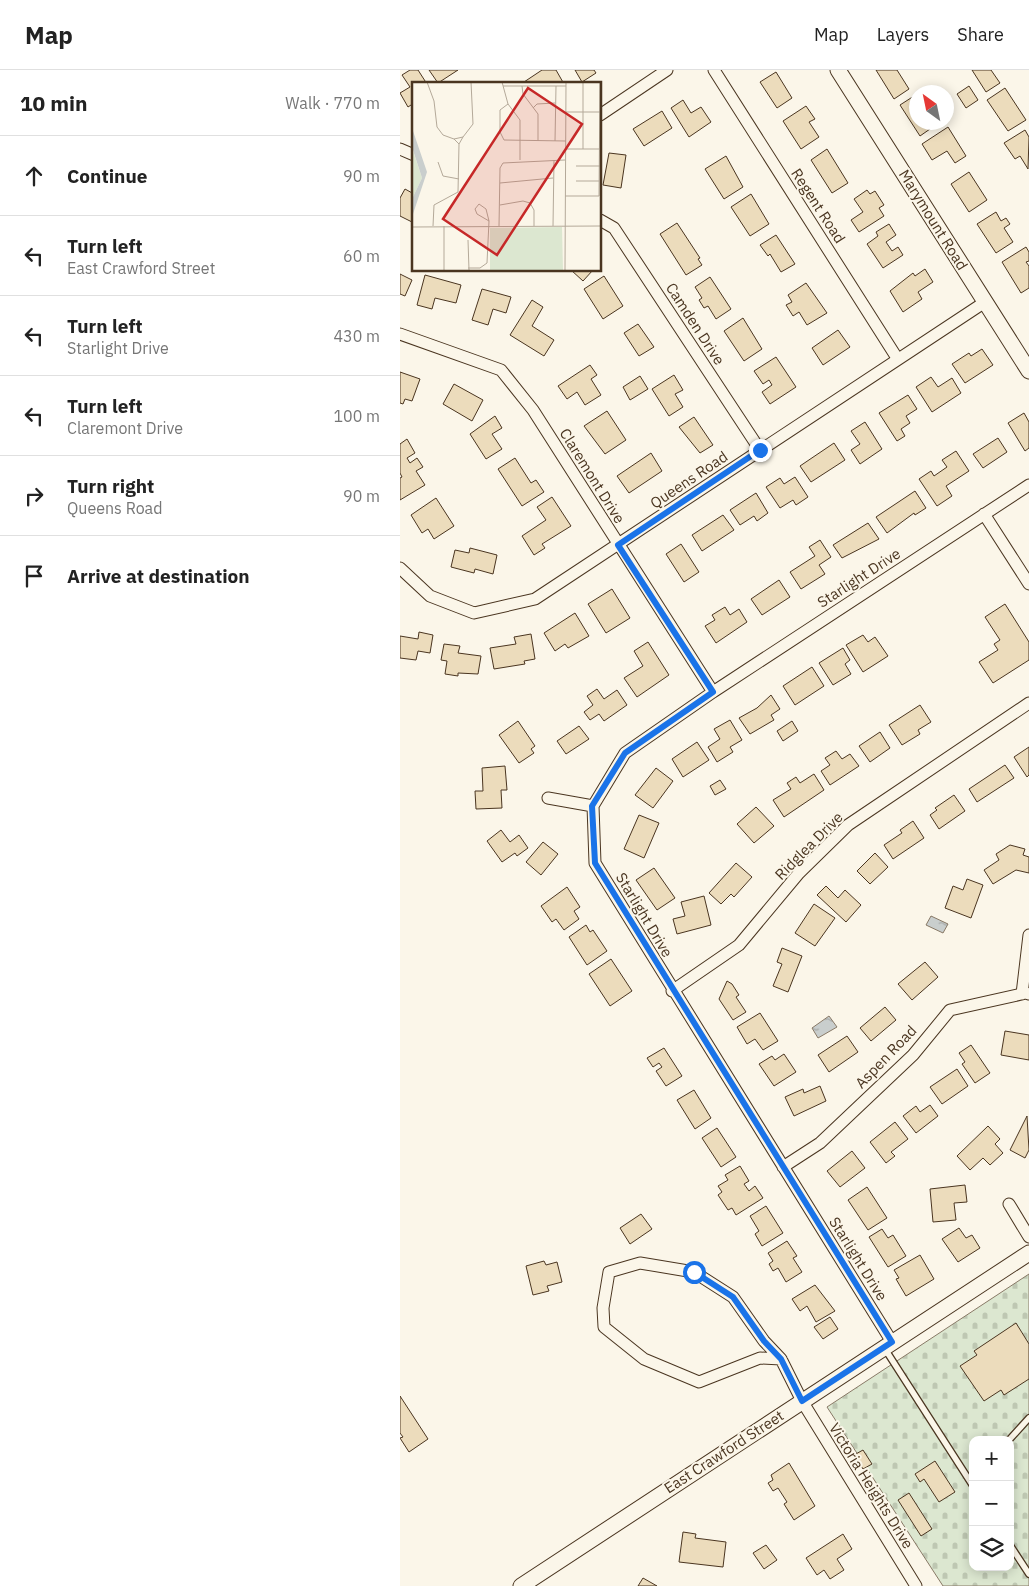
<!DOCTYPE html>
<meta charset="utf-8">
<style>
:root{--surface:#fff;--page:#f2f2f2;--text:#222;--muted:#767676;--line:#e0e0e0}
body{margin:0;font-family:"IBM Plex Sans",sans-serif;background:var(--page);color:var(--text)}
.controls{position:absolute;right:15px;bottom:15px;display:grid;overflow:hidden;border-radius:10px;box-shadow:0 2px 12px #0003}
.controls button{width:45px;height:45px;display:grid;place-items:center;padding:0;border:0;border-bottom:1px solid var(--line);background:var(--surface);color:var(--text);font:25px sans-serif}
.compass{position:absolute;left:509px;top:15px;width:45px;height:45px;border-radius:50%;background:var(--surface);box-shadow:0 2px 12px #0003;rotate:327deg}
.stop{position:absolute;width:15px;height:15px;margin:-11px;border:4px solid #1a73e8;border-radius:50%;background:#fff}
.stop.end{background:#1a73e8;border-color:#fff;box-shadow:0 1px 5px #0008}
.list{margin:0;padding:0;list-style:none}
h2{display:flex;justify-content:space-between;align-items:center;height:65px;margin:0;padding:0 20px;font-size:21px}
h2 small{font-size:16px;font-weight:400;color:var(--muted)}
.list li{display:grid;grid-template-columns:32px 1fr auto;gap:15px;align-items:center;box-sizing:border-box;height:80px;padding:0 20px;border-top:1px solid var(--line)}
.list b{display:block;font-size:19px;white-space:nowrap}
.list p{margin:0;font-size:16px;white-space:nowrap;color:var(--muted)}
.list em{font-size:16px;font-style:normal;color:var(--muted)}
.icon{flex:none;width:28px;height:28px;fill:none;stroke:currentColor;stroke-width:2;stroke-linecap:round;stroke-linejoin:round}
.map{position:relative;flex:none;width:629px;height:1516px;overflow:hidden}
header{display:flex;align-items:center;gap:30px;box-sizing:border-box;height:70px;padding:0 25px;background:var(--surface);border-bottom:1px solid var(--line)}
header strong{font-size:24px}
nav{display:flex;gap:28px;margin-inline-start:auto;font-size:18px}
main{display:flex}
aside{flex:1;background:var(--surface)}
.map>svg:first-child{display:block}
.cemetery{fill:url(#cemetery-stones);stroke:#887966;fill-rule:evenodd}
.water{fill:url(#water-ripples);stroke:#887966}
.building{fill:#ecdcbc;stroke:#4a3520}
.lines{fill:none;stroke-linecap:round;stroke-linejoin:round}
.lane-casing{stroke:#4a3520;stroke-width:8}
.street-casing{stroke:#4a3520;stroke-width:13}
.secondary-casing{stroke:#4a3520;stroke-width:17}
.lane{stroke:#fbf6e9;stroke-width:5.5}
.street{stroke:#fbf6e9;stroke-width:11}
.secondary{stroke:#fbf6e9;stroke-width:15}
.route{stroke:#1a73e8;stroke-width:6}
.labels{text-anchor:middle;stroke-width:4;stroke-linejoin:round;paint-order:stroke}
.street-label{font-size:15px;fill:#4a3520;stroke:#fbf6e9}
.inset-road{fill:none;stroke:#b4a999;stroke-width:1}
.view{fill:#c62828;fill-opacity:0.15;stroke:#c62828;stroke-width:2.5}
.inset-edge{fill:none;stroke:#4a3520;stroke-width:2.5}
</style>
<header>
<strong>Map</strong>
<nav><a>Map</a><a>Layers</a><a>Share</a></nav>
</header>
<main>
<aside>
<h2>10 min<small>Walk · 770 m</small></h2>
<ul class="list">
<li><svg class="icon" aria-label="ahead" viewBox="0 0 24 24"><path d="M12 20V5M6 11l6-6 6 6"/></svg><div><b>Continue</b></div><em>90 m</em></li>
<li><svg class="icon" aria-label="left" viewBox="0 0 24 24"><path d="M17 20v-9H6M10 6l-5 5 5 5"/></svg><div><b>Turn left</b><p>East Crawford Street</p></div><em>60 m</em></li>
<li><svg class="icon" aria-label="left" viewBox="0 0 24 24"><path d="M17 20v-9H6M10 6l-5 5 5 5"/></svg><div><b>Turn left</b><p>Starlight Drive</p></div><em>430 m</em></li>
<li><svg class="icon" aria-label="left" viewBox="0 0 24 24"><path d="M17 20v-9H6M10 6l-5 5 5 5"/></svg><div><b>Turn left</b><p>Claremont Drive</p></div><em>100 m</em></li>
<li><svg class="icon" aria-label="right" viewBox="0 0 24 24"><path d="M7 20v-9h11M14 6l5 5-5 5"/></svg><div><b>Turn right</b><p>Queens Road</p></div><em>90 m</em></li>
<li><svg class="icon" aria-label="arrive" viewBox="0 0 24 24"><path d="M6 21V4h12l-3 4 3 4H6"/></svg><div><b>Arrive at destination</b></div></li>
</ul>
</aside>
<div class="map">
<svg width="629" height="1516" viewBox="0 0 629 1516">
<defs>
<pattern id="cemetery-stones" width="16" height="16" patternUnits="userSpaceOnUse" patternTransform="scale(1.25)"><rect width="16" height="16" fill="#dce7d0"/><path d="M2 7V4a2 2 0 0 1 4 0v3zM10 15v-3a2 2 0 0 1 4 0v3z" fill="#bec7b2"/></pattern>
<pattern id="water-ripples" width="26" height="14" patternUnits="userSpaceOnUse" patternTransform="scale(1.25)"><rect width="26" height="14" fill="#c9cecd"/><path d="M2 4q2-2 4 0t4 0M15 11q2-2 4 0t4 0" fill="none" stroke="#a5a8a6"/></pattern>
</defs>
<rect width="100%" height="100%" fill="#fbf6e9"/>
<path class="cemetery" d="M629,1204v312h-86l-116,-179zM573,1370h37v127h-37z"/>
<path class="water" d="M531,846l17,8 -5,9 -17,-8z
M429,946l8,11 -19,11 -6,-10z"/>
<path class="building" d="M10,0h8l9,14h-13v19l-6,4 -8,-14 10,-6 -8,-12z
M29,0h29l-20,13z
M142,0h14l8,14h-43z
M175,0h19l2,3 -14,9z
M476,0h21l12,19 -15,10z
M572,0h19l9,13 -14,9z
M376,2l16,26 -15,10 -17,-26z
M569,16l9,14 -12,8 -9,-14z
M605,18l21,32 -18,11 -21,-31z
M514,26l2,5v21h16l-5,3 3,4 -10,7 -20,-31z
M283,30l8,13 10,-6 10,15 -22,15 -18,-29z
M406,36l9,13 -6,3 10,15 -18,12 -18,-28z
M262,41l10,17 -28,18 -11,-17z
M548,57l18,29 -11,7 -8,-12 -15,9 -10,-16z
M625,60l4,7 -1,32 -8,-13 -5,3 -11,-16z
M427,79l21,34 -16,10 -21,-33z
M209,83l17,2 -5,33 -18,-3z
M326,86l17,31 -19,12 -19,-30z
M569,102l18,28 -18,12 -18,-28z
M5,119l9,5v29l-14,-7v-18z
M467,120l3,4 5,-3 9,14 -5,3 5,8 -25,16 -8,-12 12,-8 -9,-13z
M351,124l18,30 -19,12 -19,-29z
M596,142l5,9 5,-3 4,6 -6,4 9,14 -17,11 -19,-29z
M277,153l23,35 -2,1 4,6 -16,10 -26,-41z
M489,154l7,11 -10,7 6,9 6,-4 5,8 -20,13 -16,-24 11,-8 -2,-4z
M376,165l19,29 -14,8 -11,-18 -2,2 -8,-11z
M626,177l3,5v9l-3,1 3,4v22l-8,5 -19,-31z
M525,199l8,13 -15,10 4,7 -19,13 -13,-21 23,-18 2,3z
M171,200h22l-10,11z
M0,204l12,6 -7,16 -5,-2z
M25,205l36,10 -5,18 -21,-5 -3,11 -15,-4z
M204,206l19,30 -20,13 -19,-30z
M310,207l21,32 -15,10 -8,-13 -4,2 -5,-8 3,-2 -7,-11z
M406,213l21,30 -20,12 -8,-13 -6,4 -7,-11 6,-3 -4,-7z
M82,219l29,8 -5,16 -13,-4 -5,16 -16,-5z
M132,230l11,7 -11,19 22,14 -10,16 -34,-21z
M343,248l19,31 -18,12 -20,-30z
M238,254l16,23 -15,9 -15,-23z
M438,260l12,17 -27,18 -11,-17z
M582,279l11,16 -28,18 -13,-19 17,-11 2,3z
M376,287l20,30 -26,17 -8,-12 10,-7 -3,-5 -6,4 -9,-13z
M190,295l7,10 -6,4 10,16 -16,10 -8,-13 -10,7 -9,-13z
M0,302l20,7 -8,22 -7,-2 -2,5 -3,-1z
M274,305l9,15 -8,4 8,13 -14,9 -17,-27z
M240,306l8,13 -18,11 -7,-13z
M531,307l7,10 14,-9 9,15 -29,19 -16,-25z
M54,314l29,16 -11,21 -29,-17z
M508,325l9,14 -11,7 4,7 -9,6 4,7 -8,5 -18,-28z
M207,341l19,29 -21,14 -21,-28z
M624,343l5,9v26l-4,3 -17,-28z
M95,346l7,12 -10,6 10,15 -16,10 -16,-25z
M294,347l19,28 -13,8 -21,-26z
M465,352l17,27 -22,15 -9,-14 9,-6 -9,-13z
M598,368l9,14 -24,16 -10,-14z
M7,369l8,14 -8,5 3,5 7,-5 6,9 -7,4 9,14 -25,15v-22l2,-1 -2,-4v-29z
M434,373l11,17 -34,22 -11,-16z
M556,381l13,20 -23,15 6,10 -15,10 -18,-27 12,-8 3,5 13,-9 -5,-7z
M251,383l11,18 -33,22 -12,-17z
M115,388l16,25 5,-3 8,12 -22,14 -24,-37z
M395,407l13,20 -12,8 -3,-5 -13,8 -14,-21 14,-9 4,6z
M515,421l11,17 -11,7 -1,-2 -27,20 -11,-16z
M356,423l12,20 -11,8 -3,-5 -14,9 -10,-15z
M152,427l19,29 -29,18 3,4 -11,7 -12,-19 24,-16 -9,-13z
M36,428l18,28 -20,13 -6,-10 -6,4 -11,-18z
M323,445l11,15 -32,21 -10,-16z
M468,453l11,16 -37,19 -9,-13z
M420,470l11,17 -12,8 6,9 -24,15 -11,-17 25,-16 -6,-9z
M281,474l18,28 -15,10 -18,-28z
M70,478l27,7 -4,19 -18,-5 -1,4 -23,-6 4,-17 14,3z
M379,510l11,17 -28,18 -11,-16z
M212,519l18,29 -24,15 -18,-29z
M605,534l24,38v18l-36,23 -14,-21 19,-12 -4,-6 6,-4 -15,-23z
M325,537l5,8 9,-6 8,13 -31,21 -11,-17 10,-6 -3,-5z
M175,543l14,23 -21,12 -3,-4 -10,7 -11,-18z
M19,562l14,3 -3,18 -12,-2 -2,9 -16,-2v-22l18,3z
M131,564l4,25 -11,2 1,3 -31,5 -4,-21 26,-4 -2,-7z
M463,565l5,7 7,-5 13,19 -25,16 -17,-27z
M248,572l21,33 -32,22 -13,-19 19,-12 -9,-15z
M44,574l16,2 -2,7 23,3 -3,18 -20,-1v3l-13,-2 2,-13 -6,-1z
M443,578l7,12 -5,4 6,10 -18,11 -14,-22z
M412,597l12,19 -29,19 -12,-19z
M197,619l7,10 13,-9 10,15 -23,16 -5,-7 -9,6 -6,-8 9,-7 -6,-9z
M371,625l9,14 -9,6 3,5 -24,14 -11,-16 18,-10z
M520,635l11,17 -13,8 2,4 -18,11 -13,-20z
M330,650l12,20 -12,7 3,5 -16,10 -9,-15 12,-8 -6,-10z
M118,651l17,25 -4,3 3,4 -15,10 -20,-28z
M392,651l6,10 -15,10 -6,-10z
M179,656l10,13 -23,15 -9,-13z
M480,662l10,16 -20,14 -11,-16z
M297,672l12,18 -26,17 -11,-18z
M629,677v28l-2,2 -13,-20z
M436,681l6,8 8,-5 9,12 -29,19 -9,-14 9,-6 -5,-7z
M605,695l9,13 -37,24 -8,-13z
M105,696l2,24h-6l1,18 -26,1 -1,-18h8l-1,-23z
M256,698l17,13 -20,27 -18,-13z
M414,704l10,16 -40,27 -11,-17 18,-11 -4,-6 9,-6 4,6z
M320,710l6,9 -11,6 -5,-9z
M554,725l11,16 -26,18 -9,-14 7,-5 -2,-2z
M356,737l18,19 -20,17 -17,-19z
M239,745l20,8 -15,35 -20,-9z
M513,751l11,17 -31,21 -9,-14 18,-12 -2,-3z
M101,760l9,12 9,-7 9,13 -11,8 -2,-3 -13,9 -15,-21z
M143,772l15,12 -17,21 -15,-13z
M610,775l15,4 -2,6 6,2v16l-13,-3 -23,14 -9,-14 15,-10 -3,-6z
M475,783l13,14 -18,17 -13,-13z
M336,793l16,14 -18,20 -3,-3 -10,10 -12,-11z
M254,798l21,30 -18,12 -21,-30z
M567,809l16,6 -12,33 -26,-10 8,-22 10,4z
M426,816l12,12 7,-8 16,15 -15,17 -29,-27z
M167,817l13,20 -6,4 5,8 -15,11 -8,-11 -4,3 -11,-16z
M304,826l7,29 -34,9 -4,-15 12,-3 -4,-14z
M414,834l21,14 -20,28 -20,-13z
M186,855l4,7 3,-2 14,21 -20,14 -18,-28z
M382,878l20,8 -14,36 -15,-6 9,-22 -5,-2z
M211,889l21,32 -22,15 -21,-32z
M525,892l13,15 -26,23 -14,-16z
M327,911l5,3 7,11 -3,2 10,15 -13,8 -14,-21z
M485,937l11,13 -25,21 -11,-13z
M360,943l18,28 -15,9 -8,-11 -8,5 -10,-17z
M605,961l24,4v25l-28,-5z
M447,966l11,16 -29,20 -11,-17z
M571,975l19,28 -15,10 -13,-19 3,-2 -6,-9z
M264,978l18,28 -16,10 -10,-15 6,-4 -3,-4 -6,4 -6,-9z
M384,984l12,18 -22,14 -15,-22 13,-8 3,4z
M557,999l11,17 -26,18 -12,-17z
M420,1016l6,15 -32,15 -9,-19 18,-8 1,4z
M294,1020l17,28 -16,11 -18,-29z
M530,1035l8,11 -22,17 -13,-17 13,-10 4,6z
M627,1046l2,34 -4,8 -15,-8z
M495,1052l13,17 -17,13 4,4 -9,7 -16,-21z
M588,1056l12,13 -5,5 8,9 -13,12 -7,-7 -13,12 -13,-14z
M317,1058l19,29 -15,10 -19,-29z
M452,1081l13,17 -25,19 -13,-16z
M340,1096l9,15 -5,3 5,7 6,-5 8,12 -27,17 -4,-7 -4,2 -10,-15 4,-3 -4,-6 10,-6 -3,-5z
M565,1115l2,17 -13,1 2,17 -23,2 -3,-33z
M467,1117l20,31 -19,12 -20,-30z
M366,1136l17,27 -21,13 -7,-12 4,-3 -9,-15z
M241,1144l11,15 -22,15 -10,-16z
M559,1158l7,10 6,-3 8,13 -22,14 -16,-23z
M482,1159l6,9 5,-3 13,21 -18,11 -19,-30z
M387,1171l10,15 -4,2 9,14 -16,10 -8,-14 -5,3 -4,-7 4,-3 -5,-8z
M520,1185l14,24 -28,17 -10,-17 3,-1 -5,-8z
M144,1191l2,4 11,-3 5,20 -15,4 2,5 -16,4 -7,-29z
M415,1215l20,26 -19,11 -9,-16 -7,5 -8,-12z
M430,1247l8,12 -15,10 -9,-12z
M616,1253l13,21v35l-25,16 -3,-5 -17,11 -24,-35 17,-11 -3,-4z
M0,1326l28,43 -19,13 -9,-14 3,-1 -3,-4z
M463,1380l9,14 -9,5 -9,-14z
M535,1391l20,31 -16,10 -15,-23 -4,3 -5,-8z
M389,1393l26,43 -21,14 -10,-16 3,-2 -9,-14 -5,3 -5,-8 5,-3 -2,-5z
M509,1423l23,36 -11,7 -23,-36z
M283,1462l13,2 -1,4 31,4 -3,25 -44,-5z
M443,1464l9,15 -15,10 7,11 -14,9 -6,-9 -7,5 -11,-17z
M366,1475l11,15 -13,9 -11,-16z
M243,1508l14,8h-19z"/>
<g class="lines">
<defs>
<path id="lane" d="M485,1279l88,137
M609,1370l20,-22
M610,1475l19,29"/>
<path id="street" d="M314,0l183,288
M200,45l67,-45
M0,79l14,6
M200,150l14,8 146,222
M0,264l101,36 32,40 180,282
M584,444l45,70
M0,498l30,28 44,17 61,-14 450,-297
M148,728l45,8
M272,921l67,-46 60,-72 49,-48 181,-122
M622,924l7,-59
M383,1097l37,-24 93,-88 37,-45 76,-17 3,1
M609,1134l20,33
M240,1193l54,9 39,25 31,44 17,18 -21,-1 -61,24 -55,-23 -40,-32 -1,-19 6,-36z
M492,1272l-297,-479 -2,-57 32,-53 88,-61 316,-207
M381,1289l21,42 114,185"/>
<path id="secondary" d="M438,0l191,301
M121,1516l508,-333"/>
</defs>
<use href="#lane" class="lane-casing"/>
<use href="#street" class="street-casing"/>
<use href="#secondary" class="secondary-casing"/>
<use href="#lane" class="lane"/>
<use href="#street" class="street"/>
<use href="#secondary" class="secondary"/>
</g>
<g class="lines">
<path class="route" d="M294,1202l39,25 31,44 17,18 21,42 90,-59 -297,-479 -3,-57 33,-53 88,-61 -95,-147 142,-95"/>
</g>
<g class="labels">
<g class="street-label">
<text transform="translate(418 136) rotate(57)" y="5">Regent Road</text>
<text transform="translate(533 150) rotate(58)" y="5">Marymount Road</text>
<text transform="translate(295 254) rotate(57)" y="5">Camden Drive</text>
<text transform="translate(192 406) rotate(58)" y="5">Claremont Drive</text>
<text transform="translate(289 410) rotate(-34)" y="5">Queens Road</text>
<text transform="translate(459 508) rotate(-33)" y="5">Starlight Drive</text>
<text transform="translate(409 776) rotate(-45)" y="5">Ridglea Drive</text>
<text transform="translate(244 845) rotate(59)" y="5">Starlight Drive</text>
<text transform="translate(486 987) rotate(-46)" y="5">Aspen Road</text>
<text transform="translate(458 1189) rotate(58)" y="5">Starlight Drive</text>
<text transform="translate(324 1382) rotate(-33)" y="5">East Crawford Street</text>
<text transform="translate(471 1416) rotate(58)" y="5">Victoria Heights Drive</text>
</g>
</g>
<g transform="translate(12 12)">
<rect width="189" height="189" fill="#fbf6e9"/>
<path d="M78,146l72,-1 1,43h-73z" fill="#dce7d0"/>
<path d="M0,66l10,30 -10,21z" fill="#dce7d0"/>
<path d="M0,46l15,44 -15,45v-18l10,-21 -10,-31z" fill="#c9cecd"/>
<path class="inset-road" d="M15,0l7,19 3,26 6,8 11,4 9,-2 10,-13 -2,-42M90,0l6,22 12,16v40M91,4h63M110,4l1,8 15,20v27M96,22l-8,6v22l4,8 62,1M121,26l4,-4 18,-1M154,30h35M42,57l5,5 4,-7M143,59l1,-55M154,67h33M171,67v-67M26,80l5,14 16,3M164,84h24M164,99h23M88,101l53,-5M153,114h34M187,114l1,-114M67,122l7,5 3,12 -12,-7 -2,-5zM88,123l23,-4 7,2 4,7v16M21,144l1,-21 24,-13 1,-48M87,144l1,-58 3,-5 62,-3M141,144l1,-66M0,145l189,-1M56,158l1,30M56,186h12l7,-5 2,-42M32,188v-44M153,188l1,-188"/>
<path class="view" d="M116,6l54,36 -85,131 -54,-36z"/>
<rect width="189" height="189" class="inset-edge"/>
</g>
</svg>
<div class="controls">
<button>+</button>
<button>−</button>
<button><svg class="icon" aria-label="layers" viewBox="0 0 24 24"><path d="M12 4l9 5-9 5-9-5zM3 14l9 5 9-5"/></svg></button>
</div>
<svg class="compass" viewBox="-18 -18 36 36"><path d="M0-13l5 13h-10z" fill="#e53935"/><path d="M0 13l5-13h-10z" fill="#767676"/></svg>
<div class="stop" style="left:294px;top:1202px"></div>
<div class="stop end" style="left:360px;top:380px"></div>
</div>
</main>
